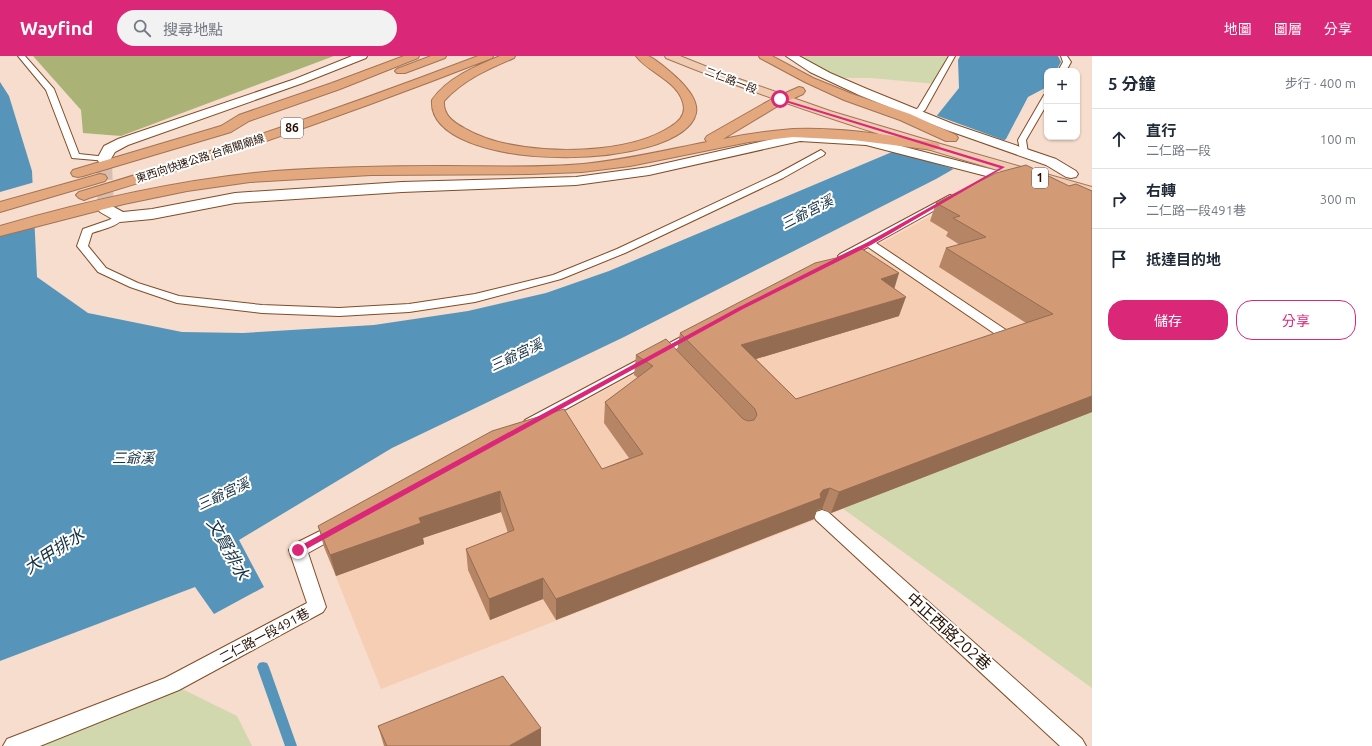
<!DOCTYPE html>
<html lang="zh-TW">
<meta charset="utf-8">
<style>
:root{--surface:#fff;--page:#f2f2f3;--text:#1f2937;--muted:#747a83;--line:#e0e1e3;--accent:#db2777}
body{margin:0;font-family:Ubuntu,"Noto Sans TC",sans-serif;background:var(--page);color:var(--text)}
.controls{position:absolute;right:12px;top:12px;display:grid;overflow:hidden;border-radius:8px;box-shadow:0 1px 3px #0004}
.controls button{width:36px;height:36px;display:grid;place-items:center;padding:0;border:0;border-bottom:1px solid var(--line);background:var(--surface);color:var(--text);font:20px sans-serif}
.stop{position:absolute;width:12px;height:12px;margin:-9px;border:3px solid #db2777;border-radius:50%;background:#fff}
.stop.end{background:#db2777;border-color:#fff;box-shadow:0 1px 4px #0008}
.list{margin:0;padding:0;list-style:none}
h2{display:flex;justify-content:space-between;align-items:center;height:52px;margin:0;padding:0 16px;font-size:17px}
h2 small{font-size:13px;font-weight:400;color:var(--muted)}
.list li{display:grid;grid-template-columns:26px 1fr auto;gap:12px;align-items:center;box-sizing:border-box;height:60px;padding:0 16px;border-top:1px solid var(--line)}
.list b{display:block;font-size:15px;white-space:nowrap}
.list p{margin:0;font-size:13px;white-space:nowrap;color:var(--muted)}
.list em{font-size:13px;font-style:normal;color:var(--muted)}
.actions{display:flex;gap:8px;padding:12px 16px}
.actions a{flex:1;padding:9px 0;border:1px solid var(--accent);border-radius:16px;text-align:center;font-size:14px;color:var(--accent)}
.actions .main{background:var(--accent);color:#fff}
.icon{flex:none;width:22px;height:22px;fill:none;stroke:currentColor;stroke-width:2;stroke-linecap:round;stroke-linejoin:round}
.map{position:relative;flex:none;width:1092px;height:690px;overflow:hidden}
header{display:flex;align-items:center;gap:24px;box-sizing:border-box;height:56px;padding:0 20px;background:var(--accent);color:#fff}
header strong{font-size:19px}
nav{display:flex;gap:22px;margin-inline-start:auto;font-size:14px}
.search{width:280px;height:36px;background:var(--page);display:flex;align-items:center;gap:10px;box-sizing:border-box;padding:0 14px;border-radius:22px;color:var(--muted);font-size:15px}
main{display:flex}
aside{flex:1;background:var(--surface)}
.map>svg:first-child{display:block}
.built{fill:#f6ceb3}
.green{fill:#d1d8ae}
.forest{fill:#aab375}
.water{fill:#5695b9}
.pier{fill:#f6ddcd}
.lines{fill:none;stroke-linecap:round;stroke-linejoin:round}
.stream{fill:#5695b9;fill-rule:evenodd}
.street-tunnel-far1{stroke:#d7beaf;stroke-width:12;stroke-dasharray:12 6;stroke-linecap:butt}
.street-tunnel{stroke:#d7beaf;stroke-width:16;stroke-dasharray:16 8;stroke-linecap:butt}
.lane-casing{stroke:#814d26;stroke-width:2}
.street-casing{stroke:#814d26;stroke-width:2}
.primary-casing{stroke:#a27354;stroke-width:2}
.highway-casing{stroke:#a27354;stroke-width:2}
.lane{fill:#fff;fill-rule:evenodd}
.street{fill:#fff;fill-rule:evenodd}
.primary{fill:#efcbb2;fill-rule:evenodd}
.highway{fill:#e4a87f;fill-rule:evenodd}
.wall{fill:#b58565}
.shaded-wall{fill:#946c52}
.building{fill:#d39b75;stroke:#946c52}
.route{fill:#db2777}
.labels{text-anchor:middle;stroke-width:4;stroke-linejoin:round;paint-order:stroke}
.far-street-label{font-size:11px;fill:#271103;stroke:#fff}
.shield{fill:#fff;stroke:#68584f;stroke-width:1}
.shield-label{font-size:12px;font-weight:bold;fill:#271103}
.street-label{font-size:13px;fill:#271103;stroke:#fff}
.water-label{font-size:14px;font-style:italic;fill:#163343;stroke:#fff}
.near-street-label{font-size:16px;fill:#271103;stroke:#fff}
.near-water-label{font-size:17px;font-style:italic;fill:#163343;stroke:#fff}
</style>
<header>
<strong>Wayfind</strong>
<div class="search"><svg class="icon" aria-label="search" viewBox="0 0 24 24"><circle cx="10" cy="10" r="6"/><path d="M15 15l6 6"/></svg>搜尋地點</div>
<nav><a>地圖</a><a>圖層</a><a>分享</a></nav>
</header>
<main>
<div class="map">
<svg width="1092" height="690" viewBox="0 0 1092 690">
<rect width="100%" height="100%" fill="#f6ddcd"/>
<path class="built" d="M1001,121l91,235 -711,277 -57,-142 163,-93 179,-97 145,-75z"/>
<path class="green" d="M799,0h153l-16,28 -65,-6h-31l-19,-9z
M1092,356v276l-250,-180z
M172,628l65,32 15,30h-238z"/>
<path class="forest" d="M33,0h301l-213,80 -38,-3 -2,-23z"/>
<path class="water" d="M960,0h98l3,6 -5,9h-9v14l-2,3 -17,9 -22,42 -70,40 -312,158 -232,111 -153,92 25,47 -50,27 -19,-27 -195,74v-579l9,14 23,75 5,106 51,36 94,19 61,1 131,-8 94,-14 78,-18 63,-22 283,-119 43,-34 24,-30 -1,-28z"/>
<path class="pier" d="M935,59l71,26 -49,29 -65,-20z
M35,126l2,43 -37,11v-44z"/>
<g class="lines">
<path class="stream" d="M263,606l4,1 2,4 28,79h-12l-28,-79 2,-4z"/>
<path class="street-tunnel-far1" d="M104,103v6"/>
<path class="street-tunnel" d="M104,108l2,45"/>
<defs>
<path id="lane" d="M18,0h7l29,33 25,65 28,3 2,2 -2,2 -35,-3 -26,-68z
M949,0h6l-30,54 -7,5h-6l-1,-2 7,-5z
M1061,0h6l4,6 -5,9h-8l5,-9z
M1044,39h3v9l-21,36 2,13 -1,2h-6l-3,-15z
M821,94l4,3 -1,2 -41,23 -158,75 -64,26 -86,23 -66,10 -70,4 -77,-3 -85,-10 -47,-16 -32,-15 -21,-26 6,-17 26,-9 11,-6 4,1 1,2c-8,10 -22,12 -33,16l-4,13 18,22 32,15 41,13 83,9 77,3 70,-4 66,-10 78,-19 64,-26 160,-75z
M950,139l3,1 2,2 -2,2 -77,43 133,89 2,3 -2,3h-8l-133,-91 -24,12 -6,-3 2,-2z
M694,274l4,1 2,3 -2,3 -163,89 -5,2 -5,-2 -2,-3 2,-3z
M822,454l6,2 254,227 4,7h-26l-244,-226 -2,-4 2,-4z
M338,466l6,1 2,5 -2,5 -36,20 18,54 -3,5 -144,78 -139,56h-37l4,-7 158,-61 142,-75 -18,-53 3,-5z"/>
<path id="street" d="M352,0h15l-1,2 -63,25 -175,62 -13,7 -6,10 -5,1 -5,-1 -2,-3 7,-13 14,-7 177,-60z
M786,0h13l31,17 37,16 86,35 103,35 20,12 2,3 -2,3 -5,1 -5,-1 -20,-12 -102,-36 -85,-34 -49,-23z
M800,77l66,4 128,33 35,5 2,3 -2,3 -5,1 -30,-4 -128,-33 -66,-4 -151,34 -73,10 -174,7 -167,11 -83,16 -32,3 -6,-2 -14,-8 -2,-3 2,-3 6,-2 6,2 11,6 29,-3 83,-16 167,-11 174,-5 73,-10z"/>
<path id="primary" d="M665,0h15l45,18 105,37 107,32 155,44v10c-42,-11 -84,-24 -125,-36 -102,-30 -202,-63 -301,-103z"/>
<path id="highway" d="M404,0h15l-1,2 -78,31 -91,32 -18,11 -148,44 -5,1 -5,-1 -2,-3 2,-3 148,-44 18,-11 93,-32z
M431,0h15l-1,2 -40,15h-8l-2,-2 2,-2z
M478,0h15l-1,2c-133,52 -266,99 -403,140l-5,2 -5,-2 -3,-3 3,-3c135,-40 268,-86 399,-136z
M500,0h15l-1,2c-26,11 -51,22 -70,43 -1,14 9,21 20,27 19,11 39,16 61,19 42,6 108,4 145,-20 7,-4 14,-10 14,-19 -2,-26 -36,-35 -48,-52 3,0 8,0 12,0 7,2 30,22 35,28 7,8 15,18 13,29 -13,60 -270,62 -264,-13 15,-22 44,-34 68,-44z
M759,0h13l41,22 39,16 58,20 46,21 2,3 -2,3h-10l-46,-21 -56,-20 -39,-18 -45,-24z
M799,31l4,1 2,3 -2,3 -22,10 -58,35c23,-5 46,-8 70,-10 47,-2 94,6 140,13l5,1 2,3 -2,3 -5,1 -80,-10 -60,-3 -44,5 -119,24 -48,6 -52,2 -159,1 -121,7 -63,9 -63,13 -124,32v-10c90,-26 181,-47 275,-55 57,-4 114,-5 172,-5 45,0 91,2 136,-2 42,-4 83,-14 124,-22l-2,-3 2,-3 65,-37z
M100,118l5,1 2,3 -2,3 -105,31v-10z"/>
</defs>
<use href="#lane" class="lane-casing"/>
<use href="#street" class="street-casing"/>
<use href="#primary" class="primary-casing"/>
<use href="#highway" class="highway-casing"/>
<use href="#lane" class="lane"/>
<use href="#street" class="street"/>
<use href="#primary" class="primary"/>
<use href="#highway" class="highway"/>
</g>
<path class="wall" d="M1069,130l23,5v221l-261,101 -9,-4 -5,1 -3,9 -258,101 -13,-21 -53,21 -22,-50 -2,-21 42,-16 -7,-21 -78,26 1,6 -88,32 -12,-29 -6,-21 284,-57 27,-11 -25,-35 1,-21 33,-24 -4,-3 2,-20 41,-4 3,-18 214,-44 5,27 -143,43 40,40 230,-76 -87,-56 7,-19 14,-3 -14,-9 2,-4 -18,-11 6,-18z
M378,670l163,20h-157z"/>
<path class="shaded-wall" d="M899,217l-6,20 -12,-14z
M906,241l-7,19 -163,49 5,-20z
M1092,340v16l-261,101 8,-21z
M830,432l-8,21 -5,1 -3,9 -258,101v-21l264,-105 3,-4z
M500,435l1,21 -78,26 1,6 -88,32 -6,-21 89,-37z
M543,522v21l-53,21 -1,-21z
M541,672v18h-32z"/>
<path class="building" d="M1026,109l43,21 7,-2 16,7v205l-253,96 -9,-4 -7,2 -3,4 1,4 -265,101 -13,-21 -54,21 -23,-50 48,-19 -14,-39 -81,27 2,5 -91,32 -12,-29 174,-95 72,-22 38,60 41,-15 -38,-52 48,-36 -17,-11 30,-16 77,80 5,2 6,-1 3,-5 -2,-6 -75,-76 135,-70 21,-5 23,-11 40,26 -18,6 25,18 -165,48 55,54 257,-85 -107,-66 40,-11 -33,-19 7,-2 -24,-13 60,-30z
M503,620l38,52 -32,18h-122l-9,-20z"/>
<path class="route" d="M779,42l226,69 -134,78 -128,64 -442,243h-5v-4l443,-241 129,-65 132,-74 -221,-68z"/>
<g class="labels">
<g class="far-street-label">
<text transform="translate(731 24) rotate(21)" y="4">二仁路一段</text>
<text transform="translate(200 102) rotate(-18)" y="4">東西向快速公路 台南關廟線</text>
</g>
<g class="shield">
<rect x="281" y="62" width="22" height="20" rx="3"/>
<rect x="1032" y="112" width="16" height="20" rx="3"/>
</g>
<g class="shield-label">
<text x="292" y="76">86</text>
<text x="1040" y="126">1</text>
</g>
<g class="street-label">
<text transform="translate(264 579) rotate(-28)" y="5">二仁路一段491巷</text>
</g>
<g class="water-label">
<text transform="translate(807 156) rotate(-27)" y="5">三爺宮溪</text>
<text transform="translate(516 299) rotate(-25)" y="5">三爺宮溪</text>
<text x="133" y="407">三爺溪</text>
<text transform="translate(223 438) rotate(-25)" y="5">三爺宮溪</text>
</g>
<g class="near-street-label">
<text transform="translate(949 575) rotate(42)" y="6">中正西路202巷</text>
</g>
<g class="near-water-label">
<text transform="translate(228 493) rotate(61)" y="6">文賢排水</text>
<text transform="translate(54 495) rotate(-33)" y="6">大甲排水</text>
</g>
</g>
</svg>
<div class="controls">
<button>+</button>
<button>−</button>
</div>
<div class="stop" style="left:780px;top:43px"></div>
<div class="stop end" style="left:298px;top:494px"></div>
</div>
<aside>
<h2>5 分鐘<small>步行 · 400 m</small></h2>
<ul class="list">
<li><svg class="icon" aria-label="ahead" viewBox="0 0 24 24"><path d="M12 20V5M6 11l6-6 6 6"/></svg><div><b>直行</b><p>二仁路一段</p></div><em>100 m</em></li>
<li><svg class="icon" aria-label="right" viewBox="0 0 24 24"><path d="M7 20v-9h11M14 6l5 5-5 5"/></svg><div><b>右轉</b><p>二仁路一段491巷</p></div><em>300 m</em></li>
<li><svg class="icon" aria-label="arrive" viewBox="0 0 24 24"><path d="M6 21V4h12l-3 4 3 4H6"/></svg><div><b>抵達目的地</b></div></li>
</ul>
<div class="actions"><a class="main">儲存</a><a>分享</a></div>
</aside>
</main>
